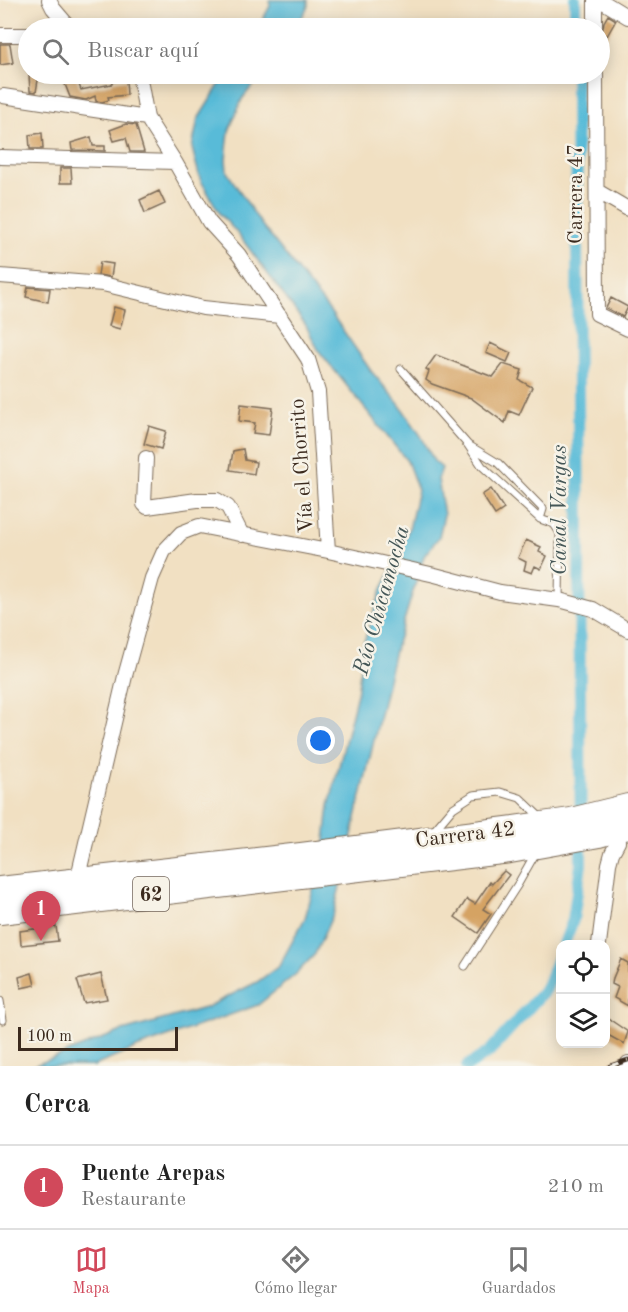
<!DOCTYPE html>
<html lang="es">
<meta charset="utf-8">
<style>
:root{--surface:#fff;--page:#f6f6f6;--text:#222;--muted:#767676;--line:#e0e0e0;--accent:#d1495b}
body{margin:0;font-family:"Old Standard TT",serif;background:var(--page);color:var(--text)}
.controls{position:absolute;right:18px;bottom:18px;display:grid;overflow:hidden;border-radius:12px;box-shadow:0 3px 15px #0003}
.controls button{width:54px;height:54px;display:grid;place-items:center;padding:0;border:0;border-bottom:2px solid var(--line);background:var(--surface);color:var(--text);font:30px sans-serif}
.scale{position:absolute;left:18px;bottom:15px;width:160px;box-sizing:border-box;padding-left:6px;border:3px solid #3b2a1e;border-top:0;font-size:16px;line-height:21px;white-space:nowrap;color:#3b2a1e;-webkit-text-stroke:4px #f7f3e8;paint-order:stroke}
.you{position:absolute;left:321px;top:741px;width:21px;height:21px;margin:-15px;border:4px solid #fff;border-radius:50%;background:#1a73e8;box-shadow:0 0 0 9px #1a73e833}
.badge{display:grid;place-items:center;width:39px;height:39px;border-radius:50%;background:var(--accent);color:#fff;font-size:20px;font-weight:700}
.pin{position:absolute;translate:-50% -50px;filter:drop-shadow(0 2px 3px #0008)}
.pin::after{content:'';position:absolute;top:32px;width:21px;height:18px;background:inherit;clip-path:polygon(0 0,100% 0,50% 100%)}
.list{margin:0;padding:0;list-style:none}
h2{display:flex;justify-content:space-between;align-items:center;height:78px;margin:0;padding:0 24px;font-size:26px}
h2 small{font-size:20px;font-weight:400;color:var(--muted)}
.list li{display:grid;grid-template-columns:39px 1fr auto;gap:18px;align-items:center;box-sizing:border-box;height:84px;padding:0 24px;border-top:2px solid var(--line)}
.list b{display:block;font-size:22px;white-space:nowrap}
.list p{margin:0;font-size:20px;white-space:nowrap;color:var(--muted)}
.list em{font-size:20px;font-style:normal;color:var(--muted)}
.icon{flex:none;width:33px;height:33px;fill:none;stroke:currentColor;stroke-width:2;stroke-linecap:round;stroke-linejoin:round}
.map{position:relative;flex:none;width:628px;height:1066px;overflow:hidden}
.search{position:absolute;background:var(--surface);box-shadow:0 3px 15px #0003;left:18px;right:18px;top:18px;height:66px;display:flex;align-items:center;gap:15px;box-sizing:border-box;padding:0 21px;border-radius:33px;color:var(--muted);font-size:22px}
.sheet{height:162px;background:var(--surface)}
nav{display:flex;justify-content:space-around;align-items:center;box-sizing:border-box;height:84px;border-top:2px solid var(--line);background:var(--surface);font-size:16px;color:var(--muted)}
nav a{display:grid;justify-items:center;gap:3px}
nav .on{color:var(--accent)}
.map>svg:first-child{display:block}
.water{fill:#59bbd8;stroke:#4a727b;stroke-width:1.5}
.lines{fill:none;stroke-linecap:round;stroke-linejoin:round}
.canal{stroke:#59bbd8;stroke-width:12}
.building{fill:#d5a364}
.lane-casing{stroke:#7b6a57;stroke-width:9}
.street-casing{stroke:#7b6a57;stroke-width:16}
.highway-casing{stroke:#7b6a57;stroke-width:26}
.lane{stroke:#fff;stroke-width:7}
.street{stroke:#fff;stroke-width:14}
.highway{stroke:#fff;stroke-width:24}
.rail-casing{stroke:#3b2a1e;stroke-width:5}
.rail{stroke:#f7f3e8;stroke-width:3;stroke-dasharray:9;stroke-linecap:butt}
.labels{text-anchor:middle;stroke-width:5;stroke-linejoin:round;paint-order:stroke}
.shield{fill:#f7f3e8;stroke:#73665b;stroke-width:1.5}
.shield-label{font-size:20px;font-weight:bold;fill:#3b2a1e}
.street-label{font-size:21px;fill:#3b2a1e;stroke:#f7f3e8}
.water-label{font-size:22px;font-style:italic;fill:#445656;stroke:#f7f3e8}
</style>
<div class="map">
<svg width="628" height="1066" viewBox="0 0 628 1066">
<rect width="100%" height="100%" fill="#f7f3e8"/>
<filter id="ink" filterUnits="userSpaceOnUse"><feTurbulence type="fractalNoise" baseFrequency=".0167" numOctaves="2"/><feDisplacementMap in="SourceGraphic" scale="12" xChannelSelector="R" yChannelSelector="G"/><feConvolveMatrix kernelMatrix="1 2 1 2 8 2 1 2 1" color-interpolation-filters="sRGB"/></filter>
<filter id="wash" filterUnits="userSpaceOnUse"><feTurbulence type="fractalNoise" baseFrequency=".008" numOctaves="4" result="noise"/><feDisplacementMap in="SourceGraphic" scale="24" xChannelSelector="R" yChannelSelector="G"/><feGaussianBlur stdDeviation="1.35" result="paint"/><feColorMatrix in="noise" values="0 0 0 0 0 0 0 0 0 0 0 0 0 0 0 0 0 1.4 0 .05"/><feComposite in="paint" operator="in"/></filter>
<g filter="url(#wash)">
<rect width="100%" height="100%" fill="#f1e0c2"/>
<path class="water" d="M269,0h39v6l-12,22h-38l12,-22z
M226,74h36l-20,25 -13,32 -3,28 1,13 34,52 68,86 42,61 28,33 22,32 13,25 8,7 -4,11 6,36 -5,22 -15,19 -29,94 -61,262 -19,42 -19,20 -38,31 -119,42 -45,19h-61l86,-34 86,-24 52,-26 22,-16 26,-48 8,-28 11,-41 5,-43 28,-112 7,-52 17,-51 20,-41 9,-25 8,-35 -11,-29 -88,-110 -14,-27 -66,-89 -19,-21 -20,-35 -8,-31 6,-29z"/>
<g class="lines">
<path class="canal" d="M575,0v28
M564,944l9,-24 8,-56 -5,-790
M467,1066l22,-14 57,-63 14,-36"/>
</g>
<g id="blocks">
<path class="building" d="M608,15l8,5 -9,16 -5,-3 2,-11z
M0,44h10l3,19 -13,2z
M29,74h10l-3,18 -6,-1z
M61,74h14l6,16 31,-6v-2l14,-2 1,15 -19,2 1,3 -7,2 -6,-1 -1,-5 -9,4 -16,-3z
M126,124l10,1 8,27h-14l-4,-14 -12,3 -4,-11z
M42,133l1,16h-13l-1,-14z
M91,137l2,9h12v5l-33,-1 -1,-7z
M60,168h11l1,15h-12z
M159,191l6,13 -20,9 -5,-13z
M100,262l13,2 -2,13 -13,-2z
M28,287l22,2 -2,13 -22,-5z
M611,298l17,9 -5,10 -17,-9z
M114,307l11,3 -5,19 -11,-3z
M490,343l21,10 -4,9 -21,-9z
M436,355l57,22 10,-13 19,6 -3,10 13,7 -13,28 -10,-4 -4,12 -34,-25 -39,-14 -6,-4 3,-9 -3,-2z
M241,404l32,4 -4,27 -16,-2 2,-10 -16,-2z
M149,426l17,5 -5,18 -17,-5z
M243,449l2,11 11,2 -2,12 -24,-4 3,-19z
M491,489l13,20 -9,6 -13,-20z
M526,540l15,7 -2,5 8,4 -6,13 -6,-3 -3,7 -8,-3 2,-8 -8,-4z
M504,871l5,4 -26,34 8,5 -13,19 -23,-16 12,-18 8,5 15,-22 2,2z
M56,926l2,15 -37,4 -1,-14z
M621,959l7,4v43l-14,-8 4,-11 -6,-3 1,-6z
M32,973l3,12 -14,3 -2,-11z
M101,974l6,25 -23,4 -7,-23z
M606,1017l22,15 -4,12 -18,-10z"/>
</g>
</g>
<g filter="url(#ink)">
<use href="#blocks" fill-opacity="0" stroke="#7b6a57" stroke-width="1.5"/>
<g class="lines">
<defs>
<path id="lane" d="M401,369l67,76 14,21 58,53 14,5 6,9 -1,67
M470,446l28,17 45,46 -3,10
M432,833l21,-25 20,-13 27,-3 20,6 21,20
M465,966l53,-82 17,-30
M0,1001l3,19"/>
<path id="street" d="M49,0l4,8 17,20
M595,0v28
M600,0l28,17
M0,35h28
M139,74l8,44 28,44 34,60 30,33 69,104 10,33 10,159 107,24 65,17 59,8 34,9 35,21
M596,74l1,240 31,15
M3,96l144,22
M0,157l175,5
M597,191l31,18
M0,276l103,8 100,24 77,8
M146,458l-2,46 3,3 50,-7h20l11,7 14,28
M77,881l48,-205 27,-98 12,-27 17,-18 18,-7 129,25
M599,944l10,-80 3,-11 6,-11
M626,1066l2,-3"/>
<path id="highway" d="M0,889l301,-34 206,-26 64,-9 57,-14
M0,912l510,-61 89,-16 29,-8"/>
</defs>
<use href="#lane" class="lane-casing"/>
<use href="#street" class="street-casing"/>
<use href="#highway" class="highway-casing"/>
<use href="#lane" class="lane"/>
<use href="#street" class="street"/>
<use href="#highway" class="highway"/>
<defs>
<path id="rail" d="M610,1066l18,-6"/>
</defs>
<use href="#rail" class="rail-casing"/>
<use href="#rail" class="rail"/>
</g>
</g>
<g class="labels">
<rect class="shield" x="133" y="877" width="36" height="34" rx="4.5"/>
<g class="shield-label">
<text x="151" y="901">62</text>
</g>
<g class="street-label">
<text transform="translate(575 194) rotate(-90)" y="7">Carrera 47</text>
<text transform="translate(301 466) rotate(-94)" y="7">Vía el Chorrito</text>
<text transform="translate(465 834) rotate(-7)" y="7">Carrera 42</text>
</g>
<g class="water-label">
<text transform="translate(558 510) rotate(-90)" y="8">Canal Vargas</text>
<text transform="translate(380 600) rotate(-74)" y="8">Río Chicamocha</text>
</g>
</g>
</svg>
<div class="controls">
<button><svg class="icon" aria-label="locate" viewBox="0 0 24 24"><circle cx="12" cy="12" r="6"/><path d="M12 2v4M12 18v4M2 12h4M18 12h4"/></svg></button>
<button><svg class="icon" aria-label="layers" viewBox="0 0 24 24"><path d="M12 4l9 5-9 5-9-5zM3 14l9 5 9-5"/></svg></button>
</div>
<div class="scale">100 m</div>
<div class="you"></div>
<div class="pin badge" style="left:41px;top:941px">1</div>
<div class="search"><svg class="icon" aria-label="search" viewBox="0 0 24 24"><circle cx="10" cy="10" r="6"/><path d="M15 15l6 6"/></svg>Buscar aquí</div>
</div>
<section class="sheet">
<h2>Cerca<small></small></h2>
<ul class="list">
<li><span class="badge">1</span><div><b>Puente Arepas</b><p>Restaurante</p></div><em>210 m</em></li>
</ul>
</section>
<nav>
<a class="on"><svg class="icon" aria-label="map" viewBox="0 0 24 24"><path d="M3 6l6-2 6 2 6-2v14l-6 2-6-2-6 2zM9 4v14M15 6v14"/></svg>Mapa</a>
<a><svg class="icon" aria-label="directions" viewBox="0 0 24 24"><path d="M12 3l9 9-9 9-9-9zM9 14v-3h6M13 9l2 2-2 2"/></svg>Cómo llegar</a>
<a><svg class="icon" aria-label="saved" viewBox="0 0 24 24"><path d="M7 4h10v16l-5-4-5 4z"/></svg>Guardados</a>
</nav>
